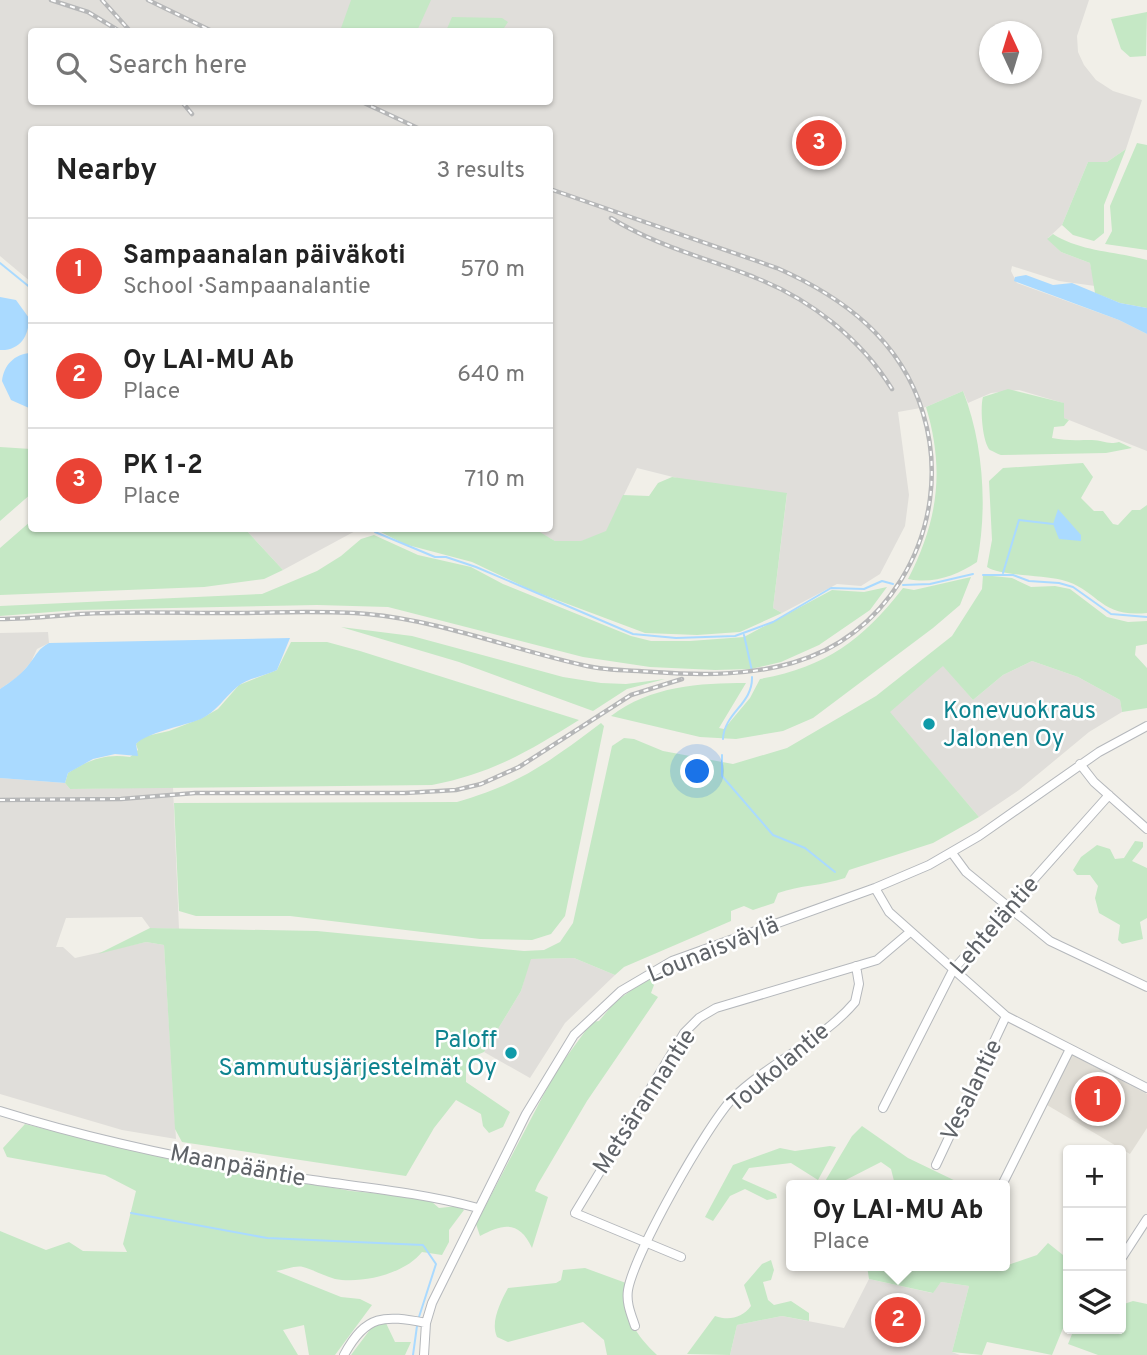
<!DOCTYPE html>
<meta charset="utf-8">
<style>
:root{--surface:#fff;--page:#f6f6f6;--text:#222;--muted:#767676;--line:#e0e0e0;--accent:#ea4335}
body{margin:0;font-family:Overpass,sans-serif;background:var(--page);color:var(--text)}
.controls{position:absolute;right:21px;bottom:21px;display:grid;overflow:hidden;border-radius:7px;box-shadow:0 2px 5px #0004}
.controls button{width:63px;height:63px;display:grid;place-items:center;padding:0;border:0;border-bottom:2px solid var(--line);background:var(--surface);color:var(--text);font:35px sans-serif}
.compass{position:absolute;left:979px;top:21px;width:63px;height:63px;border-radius:50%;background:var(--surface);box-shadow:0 2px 5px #0004;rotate:356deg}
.you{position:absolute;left:698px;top:772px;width:24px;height:24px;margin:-18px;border:5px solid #fff;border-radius:50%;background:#1a73e8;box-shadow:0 0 0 10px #1a73e833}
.badge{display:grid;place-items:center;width:46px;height:46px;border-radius:50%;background:var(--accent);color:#fff;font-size:23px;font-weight:700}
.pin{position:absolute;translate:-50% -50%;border:4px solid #fff;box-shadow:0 2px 7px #0006}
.popup{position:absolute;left:786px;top:1180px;width:224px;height:91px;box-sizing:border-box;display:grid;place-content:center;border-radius:7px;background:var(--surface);filter:drop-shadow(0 2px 5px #0005);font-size:23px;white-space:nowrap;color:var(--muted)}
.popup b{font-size:26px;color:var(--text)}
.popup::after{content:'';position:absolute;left:50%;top:100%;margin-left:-14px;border:14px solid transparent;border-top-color:var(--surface)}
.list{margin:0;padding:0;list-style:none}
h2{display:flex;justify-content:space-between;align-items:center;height:91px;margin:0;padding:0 28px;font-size:30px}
h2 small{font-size:23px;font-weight:400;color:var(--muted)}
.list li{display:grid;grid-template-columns:46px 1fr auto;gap:21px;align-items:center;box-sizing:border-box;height:105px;padding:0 28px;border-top:2px solid var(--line)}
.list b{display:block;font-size:26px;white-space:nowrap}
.list p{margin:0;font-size:23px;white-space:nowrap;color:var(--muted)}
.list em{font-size:23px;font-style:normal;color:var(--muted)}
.icon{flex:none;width:38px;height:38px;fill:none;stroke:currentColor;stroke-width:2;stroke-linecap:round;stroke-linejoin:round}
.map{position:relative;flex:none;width:1147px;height:1355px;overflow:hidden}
.search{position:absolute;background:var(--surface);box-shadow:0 2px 5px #0004;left:28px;top:28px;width:525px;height:77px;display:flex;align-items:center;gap:18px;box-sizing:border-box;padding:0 24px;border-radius:7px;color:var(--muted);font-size:26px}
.panel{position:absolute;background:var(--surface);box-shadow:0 2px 5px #0004;left:28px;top:126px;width:525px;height:406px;border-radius:7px}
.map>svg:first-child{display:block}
.industrial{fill:#e0deda;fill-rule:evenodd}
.education{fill:#e1ded6}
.green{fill:#c5e8c5}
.water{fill:#aadaff}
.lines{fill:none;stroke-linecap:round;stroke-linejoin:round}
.stream{stroke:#aadaff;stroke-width:2}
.minor-casing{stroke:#b5b8bc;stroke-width:10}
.minor{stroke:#fff;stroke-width:8}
.rail-casing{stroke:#b6b7b8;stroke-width:4.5}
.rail{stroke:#fff;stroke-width:2;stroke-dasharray:5;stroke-linecap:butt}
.culture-dot{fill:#0f9aa8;stroke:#fff;stroke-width:2.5}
.labels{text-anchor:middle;stroke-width:5;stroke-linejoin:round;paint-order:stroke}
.culture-label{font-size:24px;fill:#0d838f;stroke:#fff;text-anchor:start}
.street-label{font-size:24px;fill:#5f6368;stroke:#fff}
</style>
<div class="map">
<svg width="1147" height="1355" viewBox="0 0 1147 1355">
<rect width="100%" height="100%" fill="#f1efe8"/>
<path class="industrial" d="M0,0h1089l-12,36 1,16 6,13 12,15 17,11 29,9 -16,49 -19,13h-19l-26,63 -14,13 13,14 29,11 5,23 -36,-5 -47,-15 -1,5 6,12 102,37 28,14v117l-83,-33 -1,-15 -44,-13 -28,3 -23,10 -5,-12 -37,16 -28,5 11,83 -4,31 -25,48 -19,12 -24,-2 -55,29 -9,-5 14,-114 -94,-12 -56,-14 -31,64 -24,9h-27l-22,-12 17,-1v-398h-518l-1,152 -31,-26zM32,32h518v70h-518zM990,32h42v42h-42z
M245,529h114l-76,41z
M48,632l1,11 -12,6 -6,13 -12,14 -19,13v-56z
M1032,661l46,16 42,23 2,12 -33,20 -70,58 -40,27 -90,-105 54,-47 30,35 30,-25z
M0,778l65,5 5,6 103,-2 6,142 -29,-1 -8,-11 -76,1 -10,29h7l12,11 71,-16 18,3 12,194 -54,-9 -122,-36z
M574,958l41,17 -50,48 -35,55 -46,-26 37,-61 9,-32z
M869,1279l63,14 9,-11 28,4 -17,66 8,3h-230l7,-30 45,-9 62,12z"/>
<path class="education" d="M1071,1054l76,40v34l-17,26 -83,-49z"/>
<path class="green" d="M351,0h80l-14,31h-77z
M1147,12l-1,44 -16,1 -9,-8 -10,-30z
M452,17l50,1 6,4 -6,9h-56z
M1137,143l10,2v105l-42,-6 7,-13 -2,-25z
M1126,149l-22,56v28l-10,8 -21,-6 -11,-10 26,-63h19z
M1053,234c28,18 62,17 94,26v48l-27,-5 -25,-10 -5,-30 -29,-11 -14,-13z
M1008,389l56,14v15l5,2 -5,6 -10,1 -2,11c15,3 25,2 40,2 11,0 15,5 27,2l13,6 -26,5 -105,2c-1,0 -11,-5 -11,-5 -8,-8 -10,-44 -7,-53z
M963,391c20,51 25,116 14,171 -21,14 -44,22 -69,17 30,-58 37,-109 18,-172z
M0,447l31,2 1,44 -32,28z
M1083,463l10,14 -12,21 13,13h9l10,13 5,1 14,-15h8l7,-5v108c-48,5 -49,-24 -85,-33 -18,-5 -61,-4 -75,-13l5,-27 -3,-59 14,-13z
M672,477l115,16 -14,115 9,5 -42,19 -43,3 -52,-2 -112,-42 -61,-29 -68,-18 -23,-12 5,-4 27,3 120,-3 22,13h26l25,-10 17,-36 26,1 9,-13z
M31,521l1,7 213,1 38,41 -19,9 -60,8 -204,8v-47z
M374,535l44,20 53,12 32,17 128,52 20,5h39l54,-4 88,-47 32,2 23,-5 -17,23 -51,35 -38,17 -30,7 -36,1 -65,-3 -67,-10 -195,-50 -71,-2 -240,5 -77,6v-10l262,-12 55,-23 24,-15 20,-17z
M983,575l29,3 19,9 24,-1 15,3 37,28 21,5 19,-1v23l-11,2 -1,9 12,13v40l-25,4 -2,-12 -42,-23 -46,-16 -29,14 -30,25 -30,-34 -53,46 89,105 -46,26 -84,27 -4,8c-23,8 -45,7 -67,15l-4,10 -21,7 -9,-4 -13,5v10l-107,46 -9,8 -41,-17 -43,1 -10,32 -37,61 -12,5 -6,13v12l44,30 -7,15 -14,6 -6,-7 -2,-12 -25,-14 -22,28 -28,48 -224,-34 -7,-13 -11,-184 -18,-3 -48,12 52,-26 167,3 207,20 20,-1 16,-8 13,-19 39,-177 12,-8 10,1 29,12 70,13 54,-16 89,-52 76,-60 30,-47z
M971,577l-11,28 -27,23 -120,90 -30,13 -47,8 -36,-2 -89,-21c39,-30 89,-33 135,-33l-27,45 5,1 26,-31 10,-19c65,-12 102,-38 143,-91l11,2z
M341,627l71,9 151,41 38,6 25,1 39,-5 -38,10 -34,22 -134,-49z
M291,642h36l33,9 219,69c-52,32 -86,53 -147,65l-362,4 -5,-6 3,-10c20,-13 38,-20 62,-16l8,-7 -2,-6 6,-7 27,-6 33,-13 16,-9 21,-24 38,-15z
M601,723l3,3 -39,190 -14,18 -19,6 -52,-1 -190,-23h-94l-17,-5 -5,-108 283,-1c63,-18 92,-40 144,-79z
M1135,841l8,1v5l-11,14 15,7v50l-7,4 3,17 -21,5 -4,-4 2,-15 -21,-12 -4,-15 3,-12 -8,-11h-13l-4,-5 8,-13 16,-12 13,4 5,10 9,-1z
M650,977l4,8 -3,8 7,4 -71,104 -49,83 -3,7 13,6 -16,51c-12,-26 -27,-26 -52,-12l-4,-12 80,-153 36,-49 7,-1 16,-19z
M25,1124l117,29 102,19 107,19 63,6 18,5 7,6 19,-2 6,4 -15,20v12l-7,13 -20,-3c-17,22 -61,32 -87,27 -11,-3 -21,-9 -32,-12 -7,-2 -19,3 -27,4l65,26 19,2 12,6 -37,50h-26l-5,-30 -21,5 15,25h-298v-124l46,19 23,-8 14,9 44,1 -4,-8 13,-53 -31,-16 -98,-18 -4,-9z
M862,1126l46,32 56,27h-69l-4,-16 -10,-7 -45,23 -12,-2 28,-47z
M830,1146l6,1 -18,33 -27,-17 -42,5 -7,11 34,15 1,4 -10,2 -22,-11 -15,7 -17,25 -8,-4 28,-52 47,-17 15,3z
M1048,1243l20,16v57l-16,39 -65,-13 -5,13 -30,-3 17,-66 -28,-4 -8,11 -64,-14 -2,-13h138l32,-11z
M771,1260l3,10 -3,10 -8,2 5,18 6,5 17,-4 18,12v8l-27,-5 -45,9 -7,30 -43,-1 28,-38c14,5 27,2 36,-10l-7,-21 18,-21z
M585,1268l41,15c-2,33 8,50 31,72h-50l-3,-15 -21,-18 -75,20 -11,-5c-7,-15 4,-36 11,-49l48,-5 5,-3 2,-10z
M1133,1301l14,3v51h-49l-30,-11 6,-15h47v-24z
M385,1321l10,21h16l-6,13h-54l21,-28z"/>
<path class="water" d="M1026,275l27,10 19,-2 48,20 27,5v26l-28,-14 -105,-39 1,-4z
M0,297l16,3 13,18c0,19 -10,33 -29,32z
M31,353l1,54 -3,1 -18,-8 -9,-19c2,-16 12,-27 29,-28z
M1058,509l23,26v6l-22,-2 -6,-15z
M290,638l-13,32c-12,6 -30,8 -40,17 -13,11 -20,24 -36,32 -18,7 -55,14 -65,25l2,12 -23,-2 -22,5 -25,14 -3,10 -65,-5v-89c11,-7 22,-15 30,-26 7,-9 8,-14 19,-20z"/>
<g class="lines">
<path class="stream" d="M0,263l32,26
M375,532l60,25h11l30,10 157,67 43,4 59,-2 38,-14 58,-34 33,1 18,-8 11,3
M1003,573l16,-53 34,4
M983,575h30l16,6 30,2 14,4 38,27 36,3
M903,585l27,-1 43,-10
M744,635l8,36
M723,739c1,-26 30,-35 29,-62
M722,755v21l51,59 32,13 30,24
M131,1213l136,25 156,7 13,19 -17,53
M413,1355l4,-29"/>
<defs>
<path id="minor" d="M1080,764l14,18 53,47
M952,853l14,19 84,69 97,46
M875,888l14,24 117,104 141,72
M883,1108l70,-138 156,-175
M0,1111c96,30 198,51 298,67 60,9 121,14 180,30
M936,1165l70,-149
M1002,1185l68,-136
M681,1257l-106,-44 109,-180 15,-15 17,-10 161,-48 33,-28
M1121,1259l26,-40
M635,1326c-4,-12 -9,-23 -7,-36 6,-36 79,-165 105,-192 37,-36 89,-57 122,-96l4,-18 -3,-18
M344,1355c22,-41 40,-40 82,-32
M424,1355l2,-32 6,-20 94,-189 48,-79 47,-44 51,-30 203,-73 54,-23 50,-29 120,-84 48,-26"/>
</defs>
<use href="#minor" class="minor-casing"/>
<use href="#minor" class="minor"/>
<defs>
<path id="rail" d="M51,0l37,12 33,20
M102,0l29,32
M148,0l66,32
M182,102l10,12
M362,102l60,28
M611,218c45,28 96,40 145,60 54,21 105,61 136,111
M0,619c27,0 53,-3 80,-5 49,-3 98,-1 147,-1 46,0 93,-3 140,1 76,7 146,36 220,52 22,5 45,4 67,6 98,7 190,-1 247,-92 31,-50 39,-111 22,-167 -22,-73 -80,-116 -146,-145l-227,-79
M0,800l121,-1 74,-6h210l51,-3 25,-6 38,-17 112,-72 51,-16"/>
</defs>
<use href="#rail" class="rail-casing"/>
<use href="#rail" class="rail"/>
</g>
<g class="culture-dot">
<circle cx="929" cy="724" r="7"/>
<circle cx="511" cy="1053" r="7"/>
</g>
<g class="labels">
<g class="culture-label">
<text x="943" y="718">Konevuokraus<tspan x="943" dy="28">Jalonen Oy</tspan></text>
<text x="497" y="1047" text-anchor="end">Paloff<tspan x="497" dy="28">Sammutusjärjestelmät Oy</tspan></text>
</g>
<g class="street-label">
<text transform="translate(994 925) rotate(-49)" y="8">Lehteläntie</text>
<text transform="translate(713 949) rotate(-22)" y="8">Lounaisväylä</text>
<text transform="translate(778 1067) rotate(-40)" y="8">Toukolantie</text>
<text transform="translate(971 1090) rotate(-64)" y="8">Vesalantie</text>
<text transform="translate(644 1101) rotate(-57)" y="8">Metsärannantie</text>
<text transform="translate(238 1165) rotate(11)" y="8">Maanpääntie</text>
</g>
</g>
</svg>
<div class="controls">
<button>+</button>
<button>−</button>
<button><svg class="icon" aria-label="layers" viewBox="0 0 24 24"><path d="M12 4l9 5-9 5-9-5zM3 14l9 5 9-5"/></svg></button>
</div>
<svg class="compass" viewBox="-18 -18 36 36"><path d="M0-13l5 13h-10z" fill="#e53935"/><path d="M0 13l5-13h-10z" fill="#767676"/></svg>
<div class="you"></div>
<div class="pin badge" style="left:1098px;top:1099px">1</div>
<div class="pin badge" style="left:898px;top:1320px">2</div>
<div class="popup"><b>Oy LAI-MU Ab</b>Place</div>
<div class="pin badge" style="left:819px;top:143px">3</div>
<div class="search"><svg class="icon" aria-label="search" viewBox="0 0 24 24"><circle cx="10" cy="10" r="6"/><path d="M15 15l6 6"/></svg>Search here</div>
<section class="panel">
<h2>Nearby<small>3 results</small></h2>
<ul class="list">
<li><span class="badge">1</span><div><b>Sampaanalan päiväkoti</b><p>School · Sampaanalantie</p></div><em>570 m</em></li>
<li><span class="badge">2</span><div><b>Oy LAI-MU Ab</b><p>Place</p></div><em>640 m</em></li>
<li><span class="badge">3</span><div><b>PK 1-2</b><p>Place</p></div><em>710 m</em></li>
</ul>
</section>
</div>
